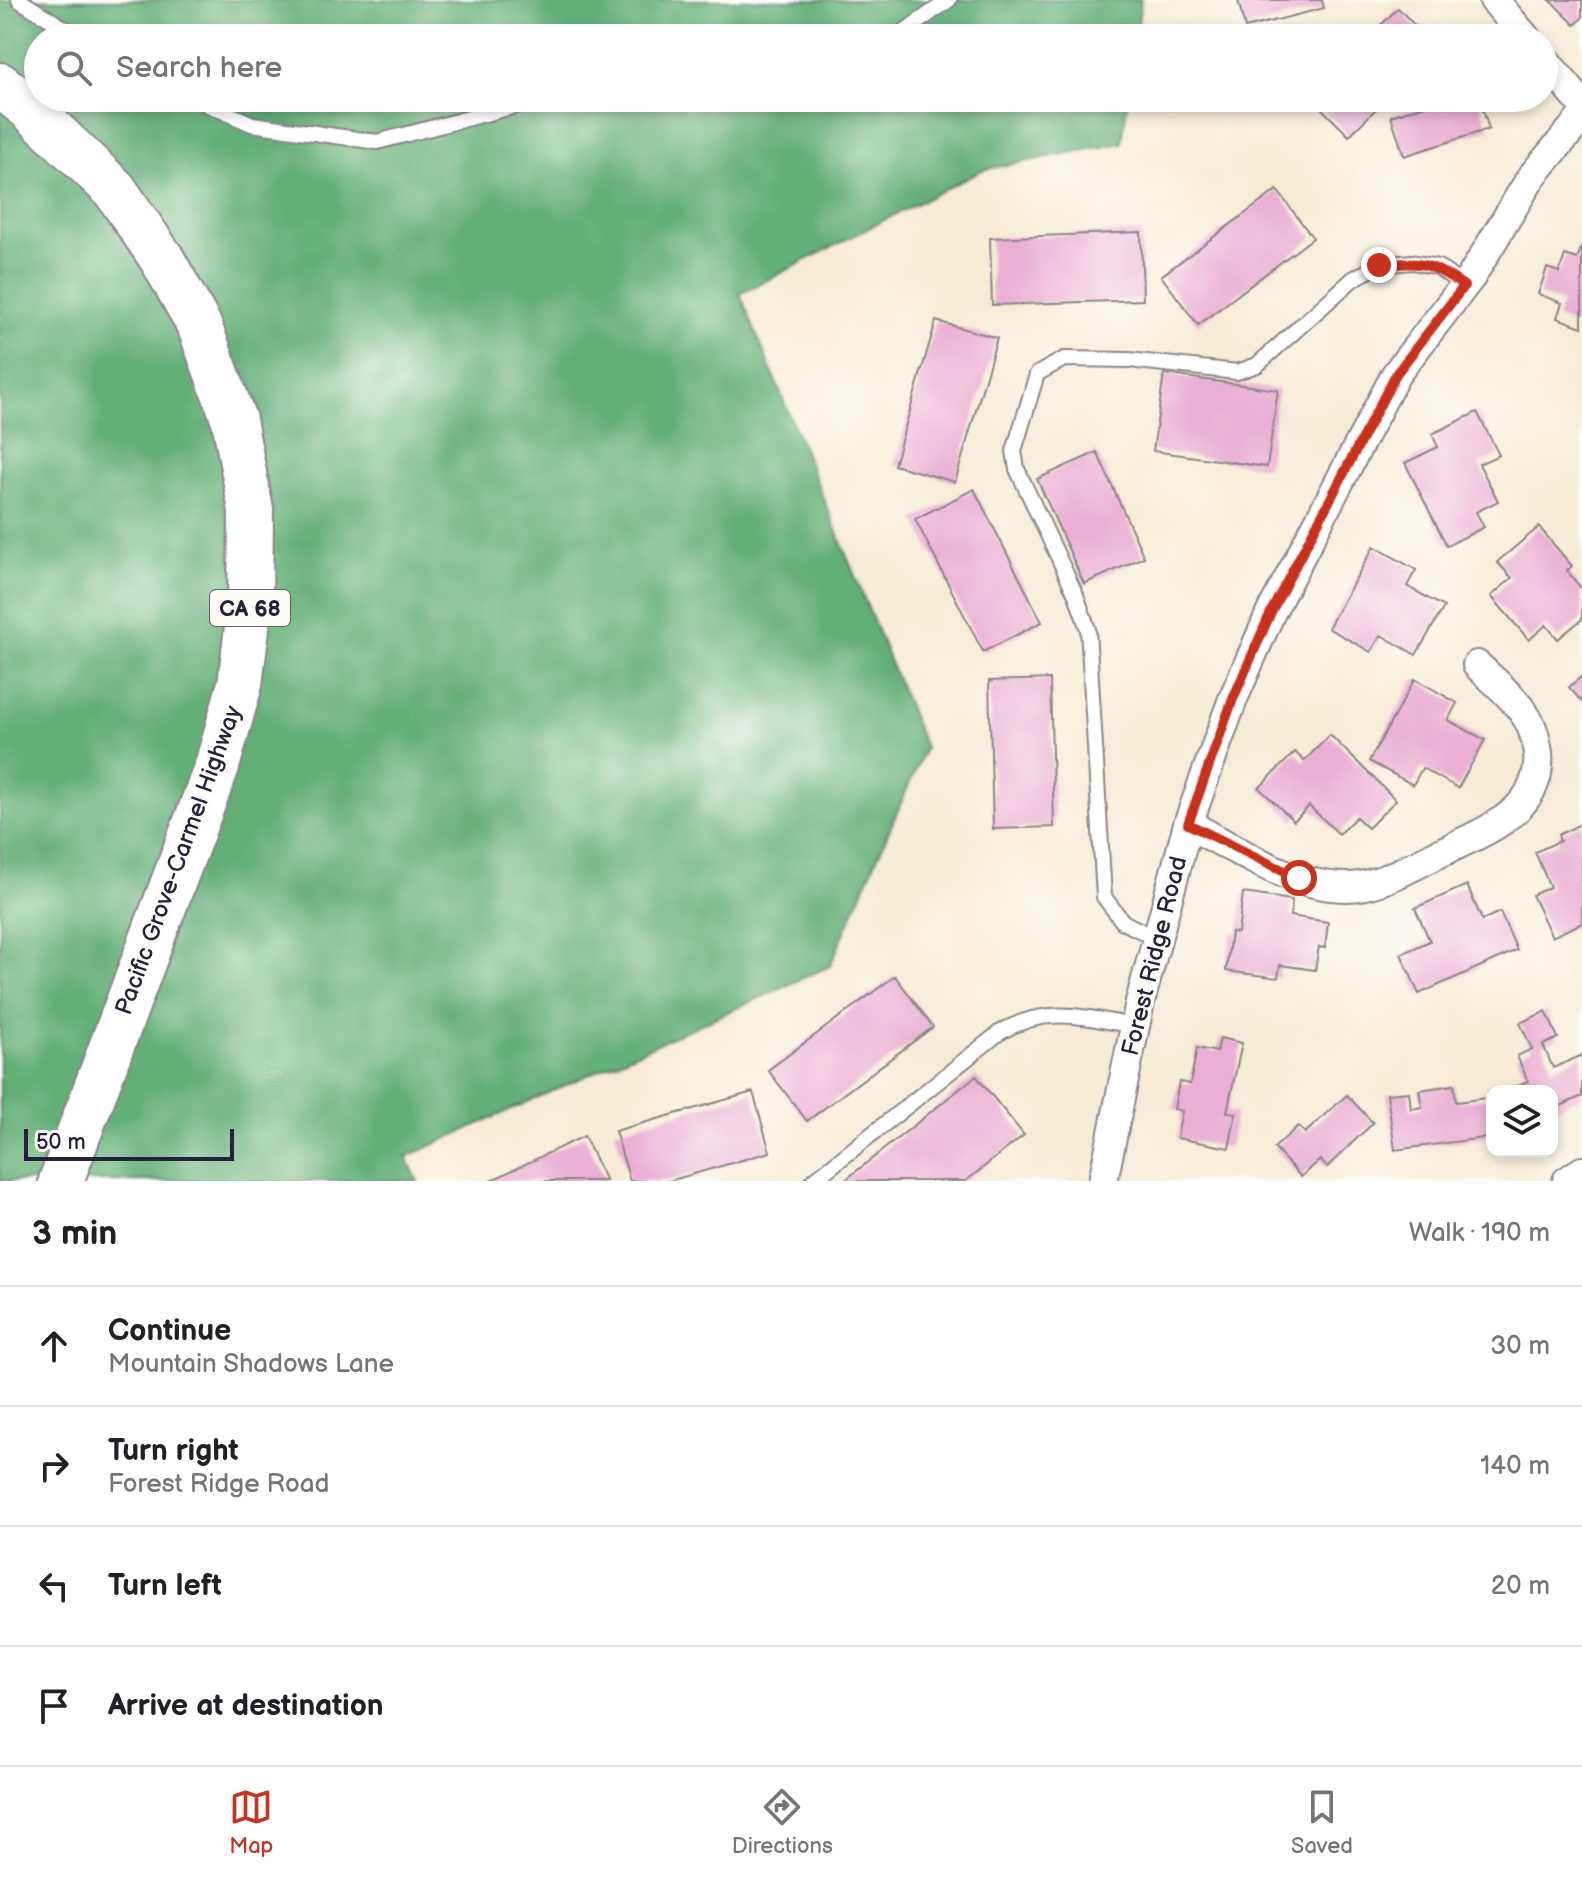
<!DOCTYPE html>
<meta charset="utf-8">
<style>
:root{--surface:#fff;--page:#f2f2f2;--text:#202124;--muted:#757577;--line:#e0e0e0;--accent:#c8321e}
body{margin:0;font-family:"Balsamiq Sans",sans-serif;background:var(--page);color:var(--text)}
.controls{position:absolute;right:24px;bottom:24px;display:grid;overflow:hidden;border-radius:16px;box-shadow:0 4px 12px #0003}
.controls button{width:72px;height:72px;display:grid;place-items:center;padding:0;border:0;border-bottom:2px solid var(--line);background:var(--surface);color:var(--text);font:40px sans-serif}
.scale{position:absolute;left:24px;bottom:20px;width:210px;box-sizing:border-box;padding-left:8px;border:4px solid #22223b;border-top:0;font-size:22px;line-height:28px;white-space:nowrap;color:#22223b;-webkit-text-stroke:6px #fdfcf7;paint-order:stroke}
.stop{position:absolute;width:24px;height:24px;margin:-18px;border:6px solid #c8321e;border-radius:50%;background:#fff}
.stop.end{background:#c8321e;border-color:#fff;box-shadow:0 2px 8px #0008}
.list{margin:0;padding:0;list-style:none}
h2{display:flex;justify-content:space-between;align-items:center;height:104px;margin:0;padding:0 32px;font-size:34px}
h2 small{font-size:26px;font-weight:400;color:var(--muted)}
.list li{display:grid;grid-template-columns:52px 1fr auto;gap:24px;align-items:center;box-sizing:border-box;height:120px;padding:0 32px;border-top:2px solid var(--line)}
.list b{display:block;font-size:30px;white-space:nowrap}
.list p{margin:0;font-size:26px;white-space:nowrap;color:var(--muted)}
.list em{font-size:26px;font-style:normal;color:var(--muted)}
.icon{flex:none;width:44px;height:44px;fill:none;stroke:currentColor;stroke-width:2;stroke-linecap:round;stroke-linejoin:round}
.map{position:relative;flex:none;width:1582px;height:1181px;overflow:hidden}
.search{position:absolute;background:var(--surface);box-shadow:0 4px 12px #0003;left:24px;right:24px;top:24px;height:88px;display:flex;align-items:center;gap:20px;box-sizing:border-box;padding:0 28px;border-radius:44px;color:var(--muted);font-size:30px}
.sheet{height:584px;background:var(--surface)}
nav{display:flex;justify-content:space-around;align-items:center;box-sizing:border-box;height:112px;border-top:2px solid var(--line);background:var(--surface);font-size:22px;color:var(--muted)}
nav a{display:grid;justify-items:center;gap:4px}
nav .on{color:var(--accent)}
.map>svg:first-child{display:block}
.forest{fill:#62af78;stroke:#42685a;stroke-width:2}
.building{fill:#eaafd3}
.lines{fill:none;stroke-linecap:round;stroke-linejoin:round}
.service-casing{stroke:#8c8689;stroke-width:18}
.minor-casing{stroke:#8c8689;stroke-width:32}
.primary-casing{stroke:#8c8689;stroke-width:48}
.service{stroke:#fff;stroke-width:14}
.minor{stroke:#fff;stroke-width:28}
.primary{stroke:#fff;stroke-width:44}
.route{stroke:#c8321e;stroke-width:10}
.labels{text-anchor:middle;stroke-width:7;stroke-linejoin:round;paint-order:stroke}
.shield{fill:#fdfcf7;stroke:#646373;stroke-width:2}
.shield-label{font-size:22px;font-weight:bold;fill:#22223b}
.street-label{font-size:24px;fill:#22223b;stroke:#fdfcf7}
</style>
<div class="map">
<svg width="1582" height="1181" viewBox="0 0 1582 1181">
<rect width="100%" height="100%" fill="#fdfcf7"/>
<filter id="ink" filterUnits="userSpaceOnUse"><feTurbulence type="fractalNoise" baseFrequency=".0125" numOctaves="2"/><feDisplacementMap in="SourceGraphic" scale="16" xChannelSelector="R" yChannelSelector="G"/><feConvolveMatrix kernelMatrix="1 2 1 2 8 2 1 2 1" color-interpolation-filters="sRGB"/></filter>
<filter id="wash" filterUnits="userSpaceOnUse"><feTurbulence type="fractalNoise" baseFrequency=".006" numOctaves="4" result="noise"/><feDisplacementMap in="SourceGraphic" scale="32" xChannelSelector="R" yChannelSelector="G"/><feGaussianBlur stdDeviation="1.8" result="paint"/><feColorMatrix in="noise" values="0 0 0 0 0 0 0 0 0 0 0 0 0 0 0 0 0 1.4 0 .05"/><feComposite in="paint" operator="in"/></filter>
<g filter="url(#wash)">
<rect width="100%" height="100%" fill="#f6ebd7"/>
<path class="forest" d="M0,0h1141l-5,38h-1098v60h1090l-6,45 -140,27 -242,124 185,454 -95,218 -424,191 12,24h-418z"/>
<g id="blocks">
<path class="building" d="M1238,0h84l2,8 -79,20z
M1550,0h32v18l-7,7z
M1398,8l29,30h-59z
M1311,98h76l-38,38z
M1447,98h32l10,31 -85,27 -13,-40z
M1277,190l36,48 -115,87 -37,-49z
M1141,232l2,68 -151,5 -2,-67z
M1582,245v82l-25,-9 5,-15 -24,-9 9,-26 12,4 6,-17 12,4z
M936,321l61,17 -42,144 -61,-17z
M1164,374l114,16 -11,77 -114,-16z
M1477,412l22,43 -20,9 19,37 -22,11 8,15 -37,19 -42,-83 33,-16 -6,-13z
M1097,452l47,105 -60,27 -47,-105z
M974,489l68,133 -59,30 -68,-133z
M1539,527l33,39 -5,5 15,18v30l-24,20 -12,-14 -17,15 -38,-44 21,-18 -15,-16z
M1374,546l42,24 -9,16 37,21 -28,48 -35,-20 -10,17 -43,-24z
M1582,676v26l-13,-15z
M1050,679l4,148 -61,2 -4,-148z
M1415,679l42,24 -9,17 37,20 -27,48 -36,-20 -9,17 -44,-24z
M1330,735l66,65 -28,28 -12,-11 -17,17 -30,-28 -15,15 -35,-33 36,-36 9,9z
M1582,823v100l-30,14 -20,-42 18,-8 -15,-35 25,-11 -2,-6z
M1467,885l15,35 18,-8 17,38 -98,44 -18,-40 29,-13 -15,-33z
M1243,893l49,7 -2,16 38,6 -3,26 -6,-1 -4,23 -35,-5 -2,13 -52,-7 5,-39 7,1z
M895,976l38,51 -126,94 -39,-51z
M1546,1011l12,27 -15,7 10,23 29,-13v41l-30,14v-19h-32l-2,-5 10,-5 -11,-25 15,-7 -12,-26z
M1220,1038l22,5 -15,69 9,1 -7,35 -52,-10 5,-27 -8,-2 5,-27 11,2 7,-36 20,4z
M976,1076l48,59 -58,46h-122z
M1454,1085l2,17 30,-4 5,39 -96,13 -8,-56 22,-2 2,17 11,-2 -3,-17z
M753,1092l17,60 -101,29h-39l-15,-50z
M1347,1095l26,28 -46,44 -7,-7 -19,17 -27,-29 24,-22 7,7z
M584,1136l22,45h-116z"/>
</g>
</g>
<g filter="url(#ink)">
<use href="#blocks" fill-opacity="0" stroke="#8c8689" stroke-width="2"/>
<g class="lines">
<defs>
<path id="service" d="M19,0l61,38
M895,38l54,-38
M193,98l59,26 125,18 169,-44
M682,98l16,2 11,-2
M1157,939l-34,-17 -19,-25 -16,-268 -12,-34 -59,-126 -3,-18 23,-77 27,-15 65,1 108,12 20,-7 96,-86 26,-14 33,-3 26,5 26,19
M813,1181l186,-148c47,-28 85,-16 135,-7"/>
<path id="minor" d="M1494,0l32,38
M1544,59l38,45
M1188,824c48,25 103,63 159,63 34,0 66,-22 97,-36 42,-20 99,-41 94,-98 -2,-12 -4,-24 -11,-35 -12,-20 -33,-37 -50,-53
M1103,1181l37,-179 48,-178 45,-125 38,-87 125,-238 75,-97 61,-101 50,-59
M1567,1181l15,-10"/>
<path id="primary" d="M0,85l29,23 86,82 47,69 37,66 35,95 17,90 -1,94 -10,80 -23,82 -156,415"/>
</defs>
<use href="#service" class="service-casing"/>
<use href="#minor" class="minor-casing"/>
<use href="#primary" class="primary-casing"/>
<use href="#service" class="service"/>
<use href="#minor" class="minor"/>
<use href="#primary" class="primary"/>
</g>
</g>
<g class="lines" filter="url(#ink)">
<path class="route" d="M1299,878l-111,-54 45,-125 38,-87 125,-238 68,-88c-34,-24 -44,-25 -85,-21"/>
</g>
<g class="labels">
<rect class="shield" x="210" y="590" width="80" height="36" rx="6"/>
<g class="shield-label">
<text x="250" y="616">CA 68</text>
</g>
<g class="street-label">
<text transform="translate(178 860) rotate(-70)" y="8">Pacific Grove-Carmel Highway</text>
<text transform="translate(1154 956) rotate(-76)" y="8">Forest Ridge Road</text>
</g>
</g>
</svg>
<div class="controls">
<button><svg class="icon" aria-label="layers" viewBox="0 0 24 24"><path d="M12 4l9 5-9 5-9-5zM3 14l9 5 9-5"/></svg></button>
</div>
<div class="scale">50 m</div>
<div class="stop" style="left:1299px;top:878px"></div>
<div class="stop end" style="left:1379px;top:265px"></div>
<div class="search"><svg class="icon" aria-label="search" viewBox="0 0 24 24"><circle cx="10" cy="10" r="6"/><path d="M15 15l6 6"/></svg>Search here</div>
</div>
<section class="sheet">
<h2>3 min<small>Walk · 190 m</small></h2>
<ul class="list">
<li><svg class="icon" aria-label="ahead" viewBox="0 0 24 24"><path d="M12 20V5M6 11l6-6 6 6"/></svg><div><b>Continue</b><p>Mountain Shadows Lane</p></div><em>30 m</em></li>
<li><svg class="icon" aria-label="right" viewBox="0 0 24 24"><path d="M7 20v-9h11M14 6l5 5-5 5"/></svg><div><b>Turn right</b><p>Forest Ridge Road</p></div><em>140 m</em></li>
<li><svg class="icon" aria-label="left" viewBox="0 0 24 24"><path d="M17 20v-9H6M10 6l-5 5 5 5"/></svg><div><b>Turn left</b></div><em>20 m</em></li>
<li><svg class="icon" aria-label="arrive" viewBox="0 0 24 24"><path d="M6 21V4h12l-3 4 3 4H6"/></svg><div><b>Arrive at destination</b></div></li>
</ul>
</section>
<nav>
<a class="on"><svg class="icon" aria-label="map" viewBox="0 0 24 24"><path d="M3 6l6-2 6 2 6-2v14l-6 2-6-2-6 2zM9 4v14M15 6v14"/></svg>Map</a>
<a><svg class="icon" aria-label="directions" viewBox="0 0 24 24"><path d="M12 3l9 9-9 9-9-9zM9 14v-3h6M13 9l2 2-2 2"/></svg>Directions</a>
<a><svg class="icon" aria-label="saved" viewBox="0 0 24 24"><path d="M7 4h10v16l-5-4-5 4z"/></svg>Saved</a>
</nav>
